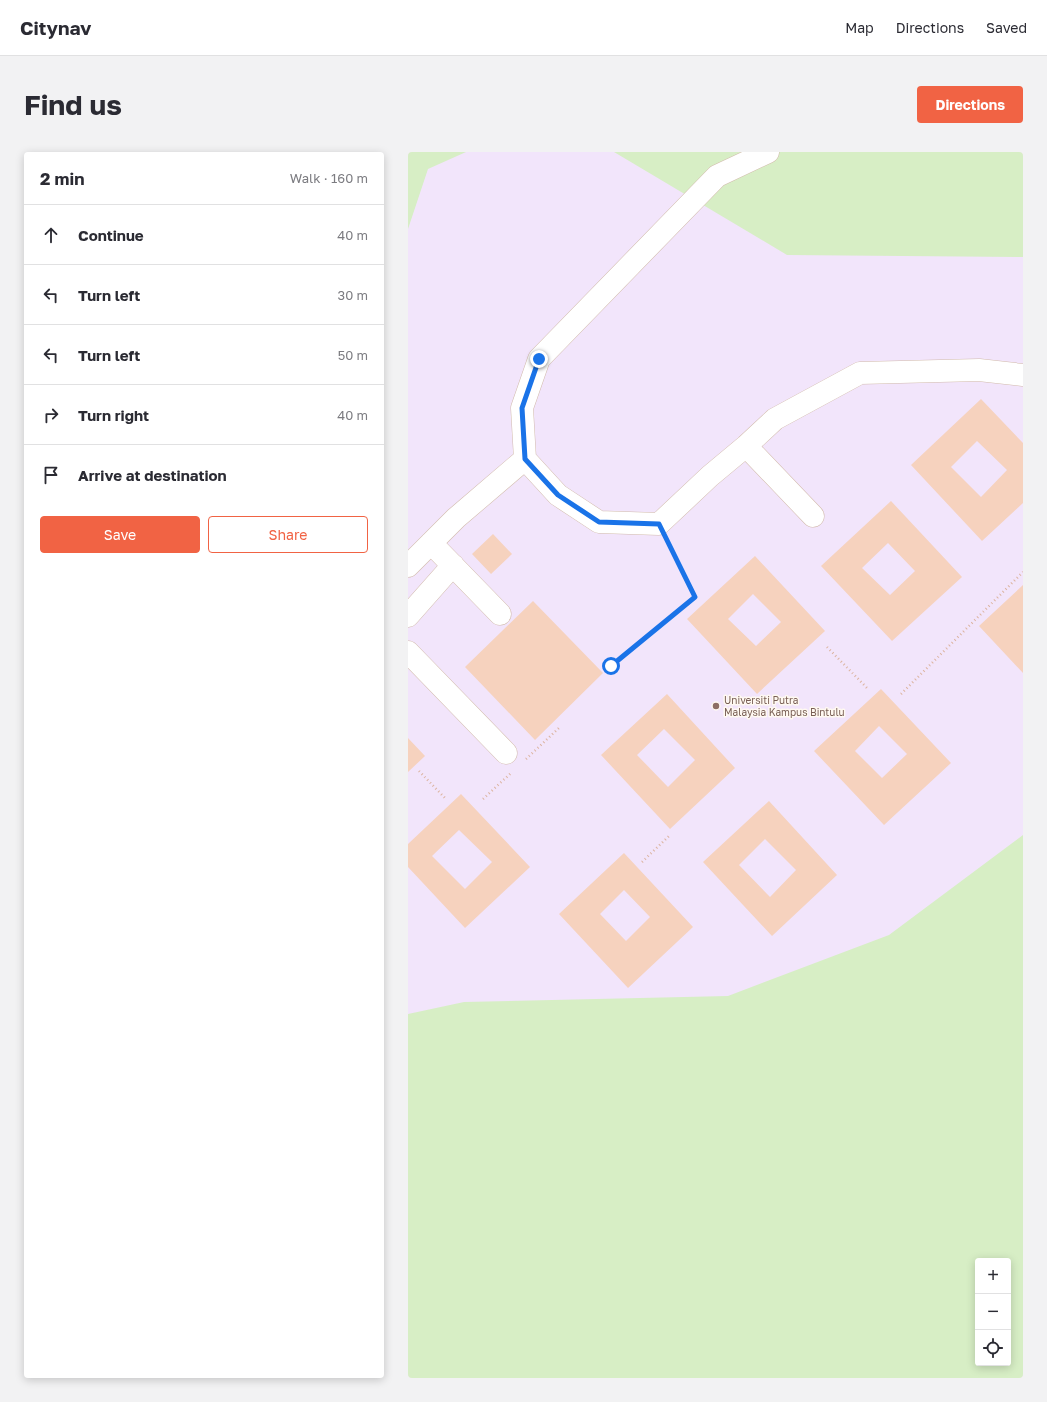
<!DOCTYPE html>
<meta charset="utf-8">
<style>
:root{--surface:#fff;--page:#f2f2f3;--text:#2b2b33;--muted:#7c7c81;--line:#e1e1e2;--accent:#f16344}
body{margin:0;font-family:"Golos Text",sans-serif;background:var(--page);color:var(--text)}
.controls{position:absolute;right:12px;bottom:12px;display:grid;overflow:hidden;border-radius:4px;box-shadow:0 2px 10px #0003}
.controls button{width:36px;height:36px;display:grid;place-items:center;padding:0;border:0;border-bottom:1px solid var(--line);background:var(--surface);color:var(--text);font:20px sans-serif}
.stop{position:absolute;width:12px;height:12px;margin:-9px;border:3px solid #1a73e8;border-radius:50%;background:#fff}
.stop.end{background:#1a73e8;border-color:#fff;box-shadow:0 1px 4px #0008}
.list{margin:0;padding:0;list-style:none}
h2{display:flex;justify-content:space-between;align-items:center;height:52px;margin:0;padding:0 16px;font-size:17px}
h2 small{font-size:13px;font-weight:400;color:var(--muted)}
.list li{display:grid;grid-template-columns:26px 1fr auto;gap:12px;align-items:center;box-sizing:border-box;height:60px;padding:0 16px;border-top:1px solid var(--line)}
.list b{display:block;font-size:15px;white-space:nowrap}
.list em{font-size:13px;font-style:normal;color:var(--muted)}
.actions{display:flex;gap:8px;padding:12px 16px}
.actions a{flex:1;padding:9px 0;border:1px solid var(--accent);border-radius:4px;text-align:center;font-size:14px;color:var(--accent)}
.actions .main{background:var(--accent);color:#fff}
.icon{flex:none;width:22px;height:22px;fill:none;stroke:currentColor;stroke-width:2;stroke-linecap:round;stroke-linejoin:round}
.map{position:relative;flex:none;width:615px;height:1226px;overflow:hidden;border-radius:4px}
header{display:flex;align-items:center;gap:24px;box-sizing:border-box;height:56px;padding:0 20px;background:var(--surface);border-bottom:1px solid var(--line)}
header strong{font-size:19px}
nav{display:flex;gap:22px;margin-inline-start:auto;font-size:14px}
.intro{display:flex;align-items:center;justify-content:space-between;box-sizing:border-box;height:96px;padding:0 24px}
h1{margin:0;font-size:28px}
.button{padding:10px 18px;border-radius:4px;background:var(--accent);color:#fff;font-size:14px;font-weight:700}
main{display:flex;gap:24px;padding:0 24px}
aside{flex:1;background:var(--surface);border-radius:4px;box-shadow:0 2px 10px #0003}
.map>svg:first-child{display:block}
.education{fill:#f2e5fb;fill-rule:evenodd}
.green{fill:#d7eec5;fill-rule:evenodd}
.building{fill:#f6d2be;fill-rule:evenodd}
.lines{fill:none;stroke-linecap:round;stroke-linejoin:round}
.minor-casing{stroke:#d2bbac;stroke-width:23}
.path{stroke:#dcb4a0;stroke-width:2.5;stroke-dasharray:1 3;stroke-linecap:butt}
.minor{stroke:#fff;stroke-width:22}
.route{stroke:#1a73e8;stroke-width:5}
.education-dot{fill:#8d6e63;stroke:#fff9f1;stroke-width:1.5}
.labels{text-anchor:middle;stroke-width:3;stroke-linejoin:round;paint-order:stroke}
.education-label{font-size:10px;fill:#785e54;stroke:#fff9f1;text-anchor:start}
</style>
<header>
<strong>Citynav</strong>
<nav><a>Map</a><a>Directions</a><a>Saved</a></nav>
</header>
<div class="intro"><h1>Find us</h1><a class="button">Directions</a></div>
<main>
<aside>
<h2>2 min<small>Walk · 160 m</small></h2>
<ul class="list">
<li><svg class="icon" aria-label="ahead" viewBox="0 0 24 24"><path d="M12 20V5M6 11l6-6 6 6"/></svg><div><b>Continue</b></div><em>40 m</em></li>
<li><svg class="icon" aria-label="left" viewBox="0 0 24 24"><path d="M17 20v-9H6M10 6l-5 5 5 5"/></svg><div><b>Turn left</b></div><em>30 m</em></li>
<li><svg class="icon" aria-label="left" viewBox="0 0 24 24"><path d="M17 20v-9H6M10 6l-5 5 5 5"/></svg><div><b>Turn left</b></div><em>50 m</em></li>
<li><svg class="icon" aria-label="right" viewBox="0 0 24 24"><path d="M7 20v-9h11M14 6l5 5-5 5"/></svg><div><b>Turn right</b></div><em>40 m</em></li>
<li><svg class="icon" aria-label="arrive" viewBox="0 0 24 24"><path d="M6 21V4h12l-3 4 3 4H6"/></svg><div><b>Arrive at destination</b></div></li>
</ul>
<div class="actions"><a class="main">Save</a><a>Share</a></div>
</aside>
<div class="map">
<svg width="615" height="1226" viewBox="0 0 615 1226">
<rect width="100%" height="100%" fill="#fef5e8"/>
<path class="education" d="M0,0h615v1226h-615zM570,1109h30v102h-30z"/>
<path class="green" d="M0,0h58l-38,17 -20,60z
M206,0h409v105l-236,-2z
M615,683v543h-615v-364l56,-12 264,-6 161,-61zM570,1109h30v102h-30z"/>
<path class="building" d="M573,247l42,44v60l-41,38 -71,-76zM569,289l30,29 -26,27 -30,-30z
M483,349l71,76 -70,64 -71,-75zM480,391l27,28 -25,24 -28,-27z
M85,382l19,20 -21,20 -19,-20z
M347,404l70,75 -68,63 -70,-75zM345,442l28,28 -25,24 -28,-27z
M615,433v88l-44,-47z
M125,449l70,72 -68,67 -70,-73z
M473,537l70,74 -67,62 -70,-74zM471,574l28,28 -25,24 -27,-27z
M259,542l68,74 -65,61 -69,-74zM256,577l31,31 -27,27 -31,-32z
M0,586l17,18 -17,16z
M53,642l69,73 -65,61 -57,-61v-23zM51,678l33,32 -27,27 -33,-33z
M361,649l68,74 -65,61 -69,-74zM357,687l31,31 -26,27 -31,-32z
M216,701l69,74 -65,61 -69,-74zM216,738l26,27 -24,24 -26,-27z"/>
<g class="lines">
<defs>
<path id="minor" d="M338,294l67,70
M117,307l-3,-51 17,-49 178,-183 51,-24
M23,391l69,71
M0,414l48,-48 69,-59 33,36 41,27 60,2 51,-48 36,-30 29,-27 85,-46 119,-3 44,5
M0,464l45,-51
M0,500l98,101"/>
</defs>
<use href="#minor" class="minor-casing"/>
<path class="path" d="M419,495l41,42
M203,514l84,-69 -27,-54
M493,542l122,-122
M118,607l34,-32
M11,619l26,27
M75,647l28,-26
M234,710l27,-26"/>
<use href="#minor" class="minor"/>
</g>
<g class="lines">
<path class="route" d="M131,207l-17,49 3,51 33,36 41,27 60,2 36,73 -84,69"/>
</g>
<circle class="education-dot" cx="308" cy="554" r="4"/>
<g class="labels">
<g class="education-label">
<text x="316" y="552">Universiti Putra<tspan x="316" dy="12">Malaysia Kampus Bintulu</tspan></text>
</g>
</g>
</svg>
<div class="controls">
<button>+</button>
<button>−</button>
<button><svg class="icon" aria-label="locate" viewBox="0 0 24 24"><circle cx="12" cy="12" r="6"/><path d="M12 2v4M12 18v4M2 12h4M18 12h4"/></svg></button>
</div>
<div class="stop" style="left:203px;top:514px"></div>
<div class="stop end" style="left:131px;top:207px"></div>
</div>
</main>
